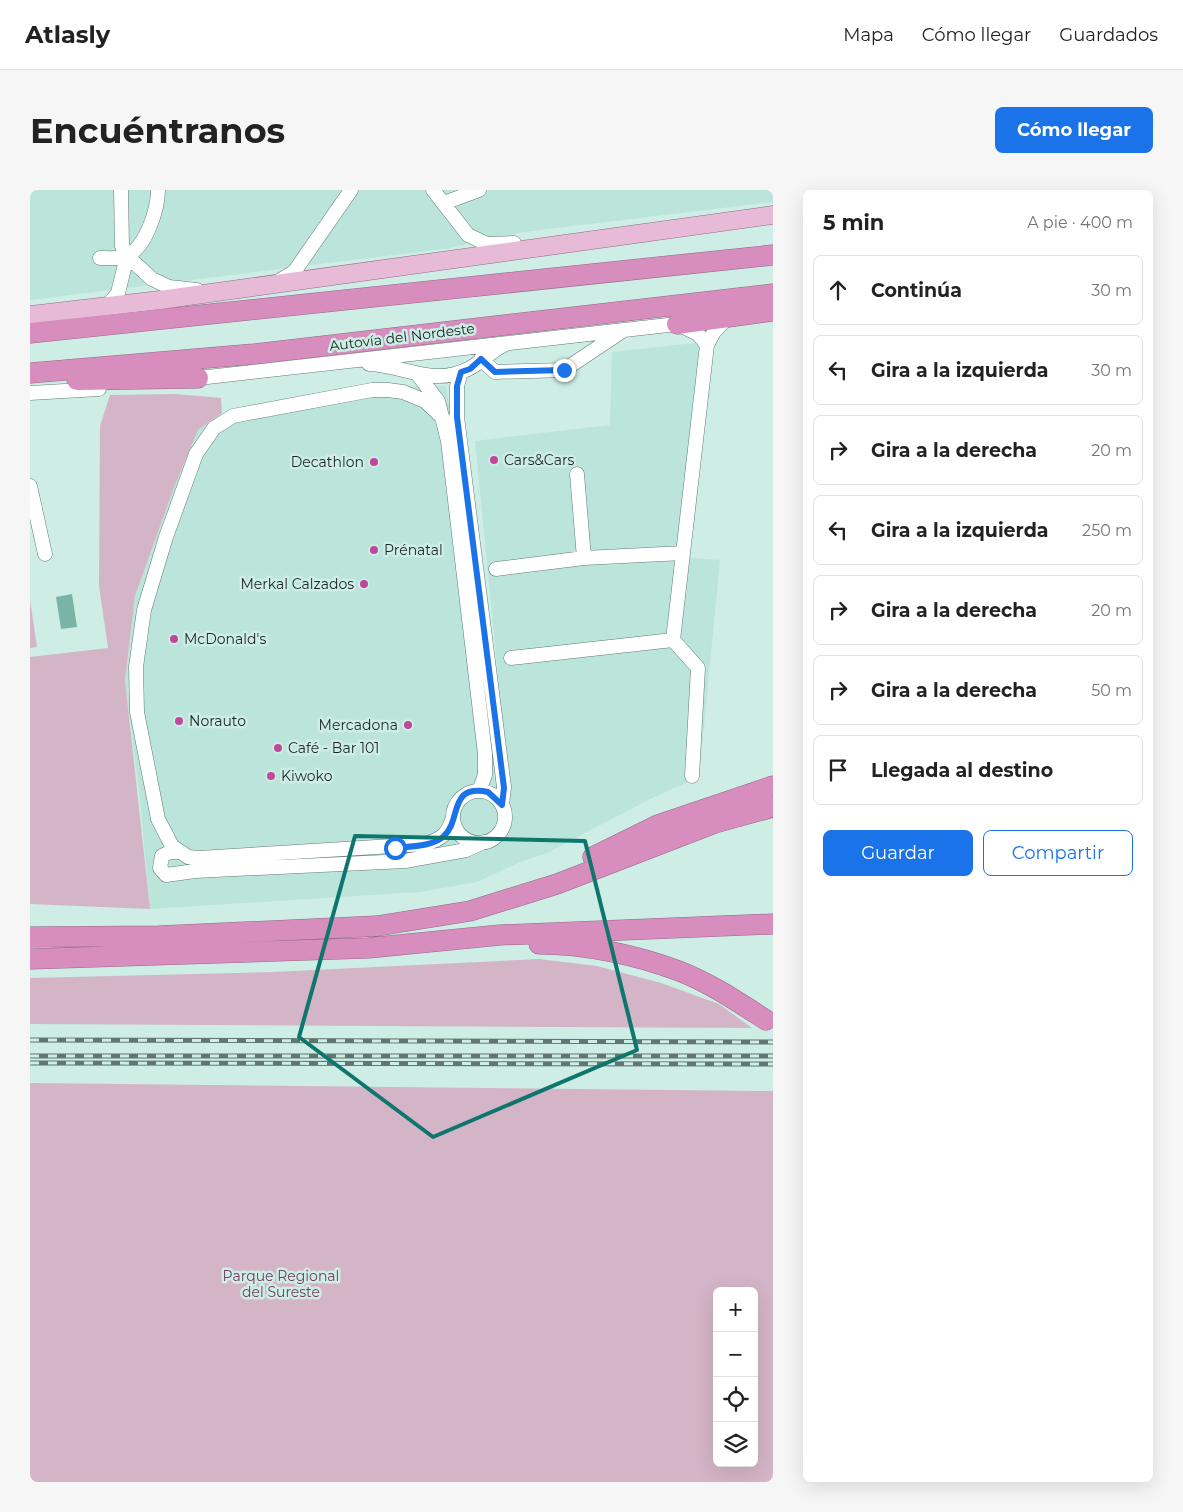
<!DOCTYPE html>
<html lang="es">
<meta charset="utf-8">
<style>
:root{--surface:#fff;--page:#f6f6f6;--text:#222;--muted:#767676;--line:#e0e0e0;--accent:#1a73e8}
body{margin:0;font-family:Montserrat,sans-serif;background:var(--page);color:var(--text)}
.controls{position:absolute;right:15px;bottom:15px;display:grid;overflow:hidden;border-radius:8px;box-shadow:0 5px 20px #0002}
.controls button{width:45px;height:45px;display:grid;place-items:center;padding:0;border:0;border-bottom:1px solid var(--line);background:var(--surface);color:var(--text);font:25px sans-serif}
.stop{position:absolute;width:15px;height:15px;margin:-11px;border:4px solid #1a73e8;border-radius:50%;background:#fff}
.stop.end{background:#1a73e8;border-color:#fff;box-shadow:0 1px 5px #0008}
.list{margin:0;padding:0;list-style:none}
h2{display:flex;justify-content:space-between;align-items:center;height:65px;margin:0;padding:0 20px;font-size:21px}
h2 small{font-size:16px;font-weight:400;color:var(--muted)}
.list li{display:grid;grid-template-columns:32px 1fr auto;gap:15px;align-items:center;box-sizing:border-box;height:70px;margin:0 10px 10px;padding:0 10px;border:1px solid var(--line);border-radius:8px}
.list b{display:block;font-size:19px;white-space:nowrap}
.list em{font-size:16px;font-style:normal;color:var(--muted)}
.actions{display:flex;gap:10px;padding:15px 20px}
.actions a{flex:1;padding:11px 0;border:1px solid var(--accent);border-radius:8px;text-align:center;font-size:18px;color:var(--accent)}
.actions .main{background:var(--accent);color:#fff}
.icon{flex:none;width:28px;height:28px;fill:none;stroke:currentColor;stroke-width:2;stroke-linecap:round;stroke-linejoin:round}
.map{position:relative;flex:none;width:743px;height:1292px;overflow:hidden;border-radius:8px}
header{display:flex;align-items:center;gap:30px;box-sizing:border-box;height:70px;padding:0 25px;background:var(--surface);border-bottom:1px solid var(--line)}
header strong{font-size:24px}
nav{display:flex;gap:28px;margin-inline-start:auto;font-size:18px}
.intro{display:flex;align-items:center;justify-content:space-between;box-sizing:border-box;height:120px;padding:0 30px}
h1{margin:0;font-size:35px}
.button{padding:12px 22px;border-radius:8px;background:var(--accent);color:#fff;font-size:18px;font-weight:700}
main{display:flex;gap:30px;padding:0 30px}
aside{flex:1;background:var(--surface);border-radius:8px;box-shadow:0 5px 20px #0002}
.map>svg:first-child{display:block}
.built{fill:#bbe5da}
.green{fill:#d4b5c7;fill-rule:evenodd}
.water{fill:#78b5a7}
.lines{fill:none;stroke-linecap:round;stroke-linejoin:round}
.minor-casing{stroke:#5f7d76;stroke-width:15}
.major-casing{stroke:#956987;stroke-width:19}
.highway-casing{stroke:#956987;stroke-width:21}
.minor{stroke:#fff;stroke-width:14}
.major{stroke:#e7bbd7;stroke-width:18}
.highway{stroke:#d78dbd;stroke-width:20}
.rail-casing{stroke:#627671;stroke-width:5}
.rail{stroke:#cdede5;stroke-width:3;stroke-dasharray:9;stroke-linecap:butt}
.route{stroke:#1a73e8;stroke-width:6}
.marked{fill:none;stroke:#0f766e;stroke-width:4;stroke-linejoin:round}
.poi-dot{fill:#c0489c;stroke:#cdede5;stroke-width:2}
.labels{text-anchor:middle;stroke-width:5;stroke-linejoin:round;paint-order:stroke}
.street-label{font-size:14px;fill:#1b2724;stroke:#cdede5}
.poi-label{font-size:14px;fill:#1b2724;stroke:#cdede5;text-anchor:start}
.park-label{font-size:14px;fill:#763c63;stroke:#cdede5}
</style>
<header>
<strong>Atlasly</strong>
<nav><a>Mapa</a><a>Cómo llegar</a><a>Guardados</a></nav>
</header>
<div class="intro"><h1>Encuéntranos</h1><a class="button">Cómo llegar</a></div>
<main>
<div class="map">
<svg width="743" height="1292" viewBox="0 0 743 1292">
<rect width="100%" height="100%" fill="#cdede5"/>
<path class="built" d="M0,0h743v12l-249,30 -74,16 -420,52z
M684,151l-24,217 30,2 -21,217 -51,23 -101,53 -27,9 -43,20 -57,10 -270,17 -10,-110 -15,-119 10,-84 38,-106 25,-60 24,-17 134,-27h90l9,55 23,200 26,94 -29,-294 135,-16 2,-73z"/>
<path class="green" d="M145,204l46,4 1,15 -24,17 -25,60 -38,106 -10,84 25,229 -120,-5v-247l78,-9 -9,-62 1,-160 10,-31z
M0,410l7,47 -7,1z
M509,769l58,7 64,17 58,21 33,24 -722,-4v-46l243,-6z
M0,893l743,8v391h-743zM687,1101h37v172h-37z"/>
<path class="water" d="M42,404l5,33 -16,2 -5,-32z"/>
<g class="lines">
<defs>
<path id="minor" d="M91,0l1,56 5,10 25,23 17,8 28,3
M403,0l35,45 19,9 27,-1
M414,13l35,-13
M70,68c7,0 21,1 27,-2 19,-9 31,-47 31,-66
M247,92l17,-10 57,-82
M77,116l11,-13 9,-37
M451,169l14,13 69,-2 57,-38
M339,174c35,1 64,23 99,5 13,-6 23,-18 36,-24
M431,182l-4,14v31l47,370 -2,18
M388,185l20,26 10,40 37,313v21l-6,16
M160,189l487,-55 21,10 9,11 7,-13 13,-14
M0,203l69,-4
M415,230l-20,-19 -22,-9 -15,-2h-16l-139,26 -19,12 -18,26 -30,83 -22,73 -8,57 1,45 21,107 14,27 16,11 11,1 226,-14c17,-5 23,-10 28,-27
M547,284l7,84
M0,296l15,68
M466,379l88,-11 99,-5
M643,450l25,28 -6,108
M481,468l162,-18 34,-295
M423 627a26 26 0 1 1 52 0a26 26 0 1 1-52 0Z
M151,662h-11l-8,4 -2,12 6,7 29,-4 210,-10 61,-11 18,-8"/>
<path id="major" d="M0,125l130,-15 613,-85"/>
<path id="highway" d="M647,134l96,-13
M0,143l743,-78
M0,183l224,-19 519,-60
M47,190l121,-2
M563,667l65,-32 115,-39
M0,747l129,-1 218,-10 93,-15 87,-27 158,-61 58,-16
M509,754c46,0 97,11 140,27 31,12 59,31 87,49
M0,769l338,-11 132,-13 273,-11"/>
</defs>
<use href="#minor" class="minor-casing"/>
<use href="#major" class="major-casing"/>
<use href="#highway" class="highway-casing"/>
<use href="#minor" class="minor"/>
<use href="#major" class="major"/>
<use href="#highway" class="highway"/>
<defs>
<path id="rail" d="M0,850l743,2
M0,866h743
M0,873l743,1"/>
</defs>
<use href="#rail" class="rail-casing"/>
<use href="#rail" class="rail"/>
</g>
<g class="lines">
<path class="route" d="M365,658c15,-2 38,-1 49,-12 18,-17 4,-52 44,-44l14,13 2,-17 -47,-371v-31l4,-14 9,-3 11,-10 14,13 69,-2"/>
</g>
<path class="marked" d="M325,646l230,5 52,209 -204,87 -134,-100z"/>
<g class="poi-dot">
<circle cx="464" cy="270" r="5"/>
<circle cx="344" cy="272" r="5"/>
<circle cx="344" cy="360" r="5"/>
<circle cx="334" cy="394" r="5"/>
<circle cx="144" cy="449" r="5"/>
<circle cx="149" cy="531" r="5"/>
<circle cx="378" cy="535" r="5"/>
<circle cx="248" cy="558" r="5"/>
<circle cx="241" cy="586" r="5"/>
</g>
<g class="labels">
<g class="street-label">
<text transform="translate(372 147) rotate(-7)" y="5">Autovía del Nordeste</text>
</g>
<g class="poi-label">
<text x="474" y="275">Cars&amp;Cars</text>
<text x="334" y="277" text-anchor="end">Decathlon</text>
<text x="354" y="365">Prénatal</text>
<text x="324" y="399" text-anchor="end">Merkal Calzados</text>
<text x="154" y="454">McDonald's</text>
<text x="159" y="536">Norauto</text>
<text x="368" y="540" text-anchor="end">Mercadona</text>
<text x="258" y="563">Café - Bar 101</text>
<text x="251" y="591">Kiwoko</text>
</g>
<g class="park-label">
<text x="251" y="1091">Parque Regional<tspan x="251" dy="16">del Sureste</tspan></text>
</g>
</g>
</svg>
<div class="controls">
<button>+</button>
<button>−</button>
<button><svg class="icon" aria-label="locate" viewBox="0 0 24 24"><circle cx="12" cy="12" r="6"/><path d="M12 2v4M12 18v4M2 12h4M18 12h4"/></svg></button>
<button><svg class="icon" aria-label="layers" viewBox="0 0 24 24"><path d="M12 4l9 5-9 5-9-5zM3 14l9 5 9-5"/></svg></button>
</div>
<div class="stop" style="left:365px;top:658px"></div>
<div class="stop end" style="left:534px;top:180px"></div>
</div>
<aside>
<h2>5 min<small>A pie · 400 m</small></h2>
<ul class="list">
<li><svg class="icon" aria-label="ahead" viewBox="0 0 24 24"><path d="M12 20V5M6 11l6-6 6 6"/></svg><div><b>Continúa</b></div><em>30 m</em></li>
<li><svg class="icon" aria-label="left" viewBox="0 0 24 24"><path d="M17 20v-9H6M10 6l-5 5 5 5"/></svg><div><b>Gira a la izquierda</b></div><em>30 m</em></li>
<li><svg class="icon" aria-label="right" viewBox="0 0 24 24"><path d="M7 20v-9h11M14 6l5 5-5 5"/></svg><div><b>Gira a la derecha</b></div><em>20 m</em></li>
<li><svg class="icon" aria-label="left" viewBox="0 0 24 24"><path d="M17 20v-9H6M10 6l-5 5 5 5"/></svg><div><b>Gira a la izquierda</b></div><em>250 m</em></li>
<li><svg class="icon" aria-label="right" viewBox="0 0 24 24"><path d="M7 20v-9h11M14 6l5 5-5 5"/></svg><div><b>Gira a la derecha</b></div><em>20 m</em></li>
<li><svg class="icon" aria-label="right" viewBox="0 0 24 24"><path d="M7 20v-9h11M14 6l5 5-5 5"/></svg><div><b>Gira a la derecha</b></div><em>50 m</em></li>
<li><svg class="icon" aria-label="arrive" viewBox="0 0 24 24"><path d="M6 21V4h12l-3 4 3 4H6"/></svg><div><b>Llegada al destino</b></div></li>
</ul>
<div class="actions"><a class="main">Guardar</a><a>Compartir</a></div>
</aside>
</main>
